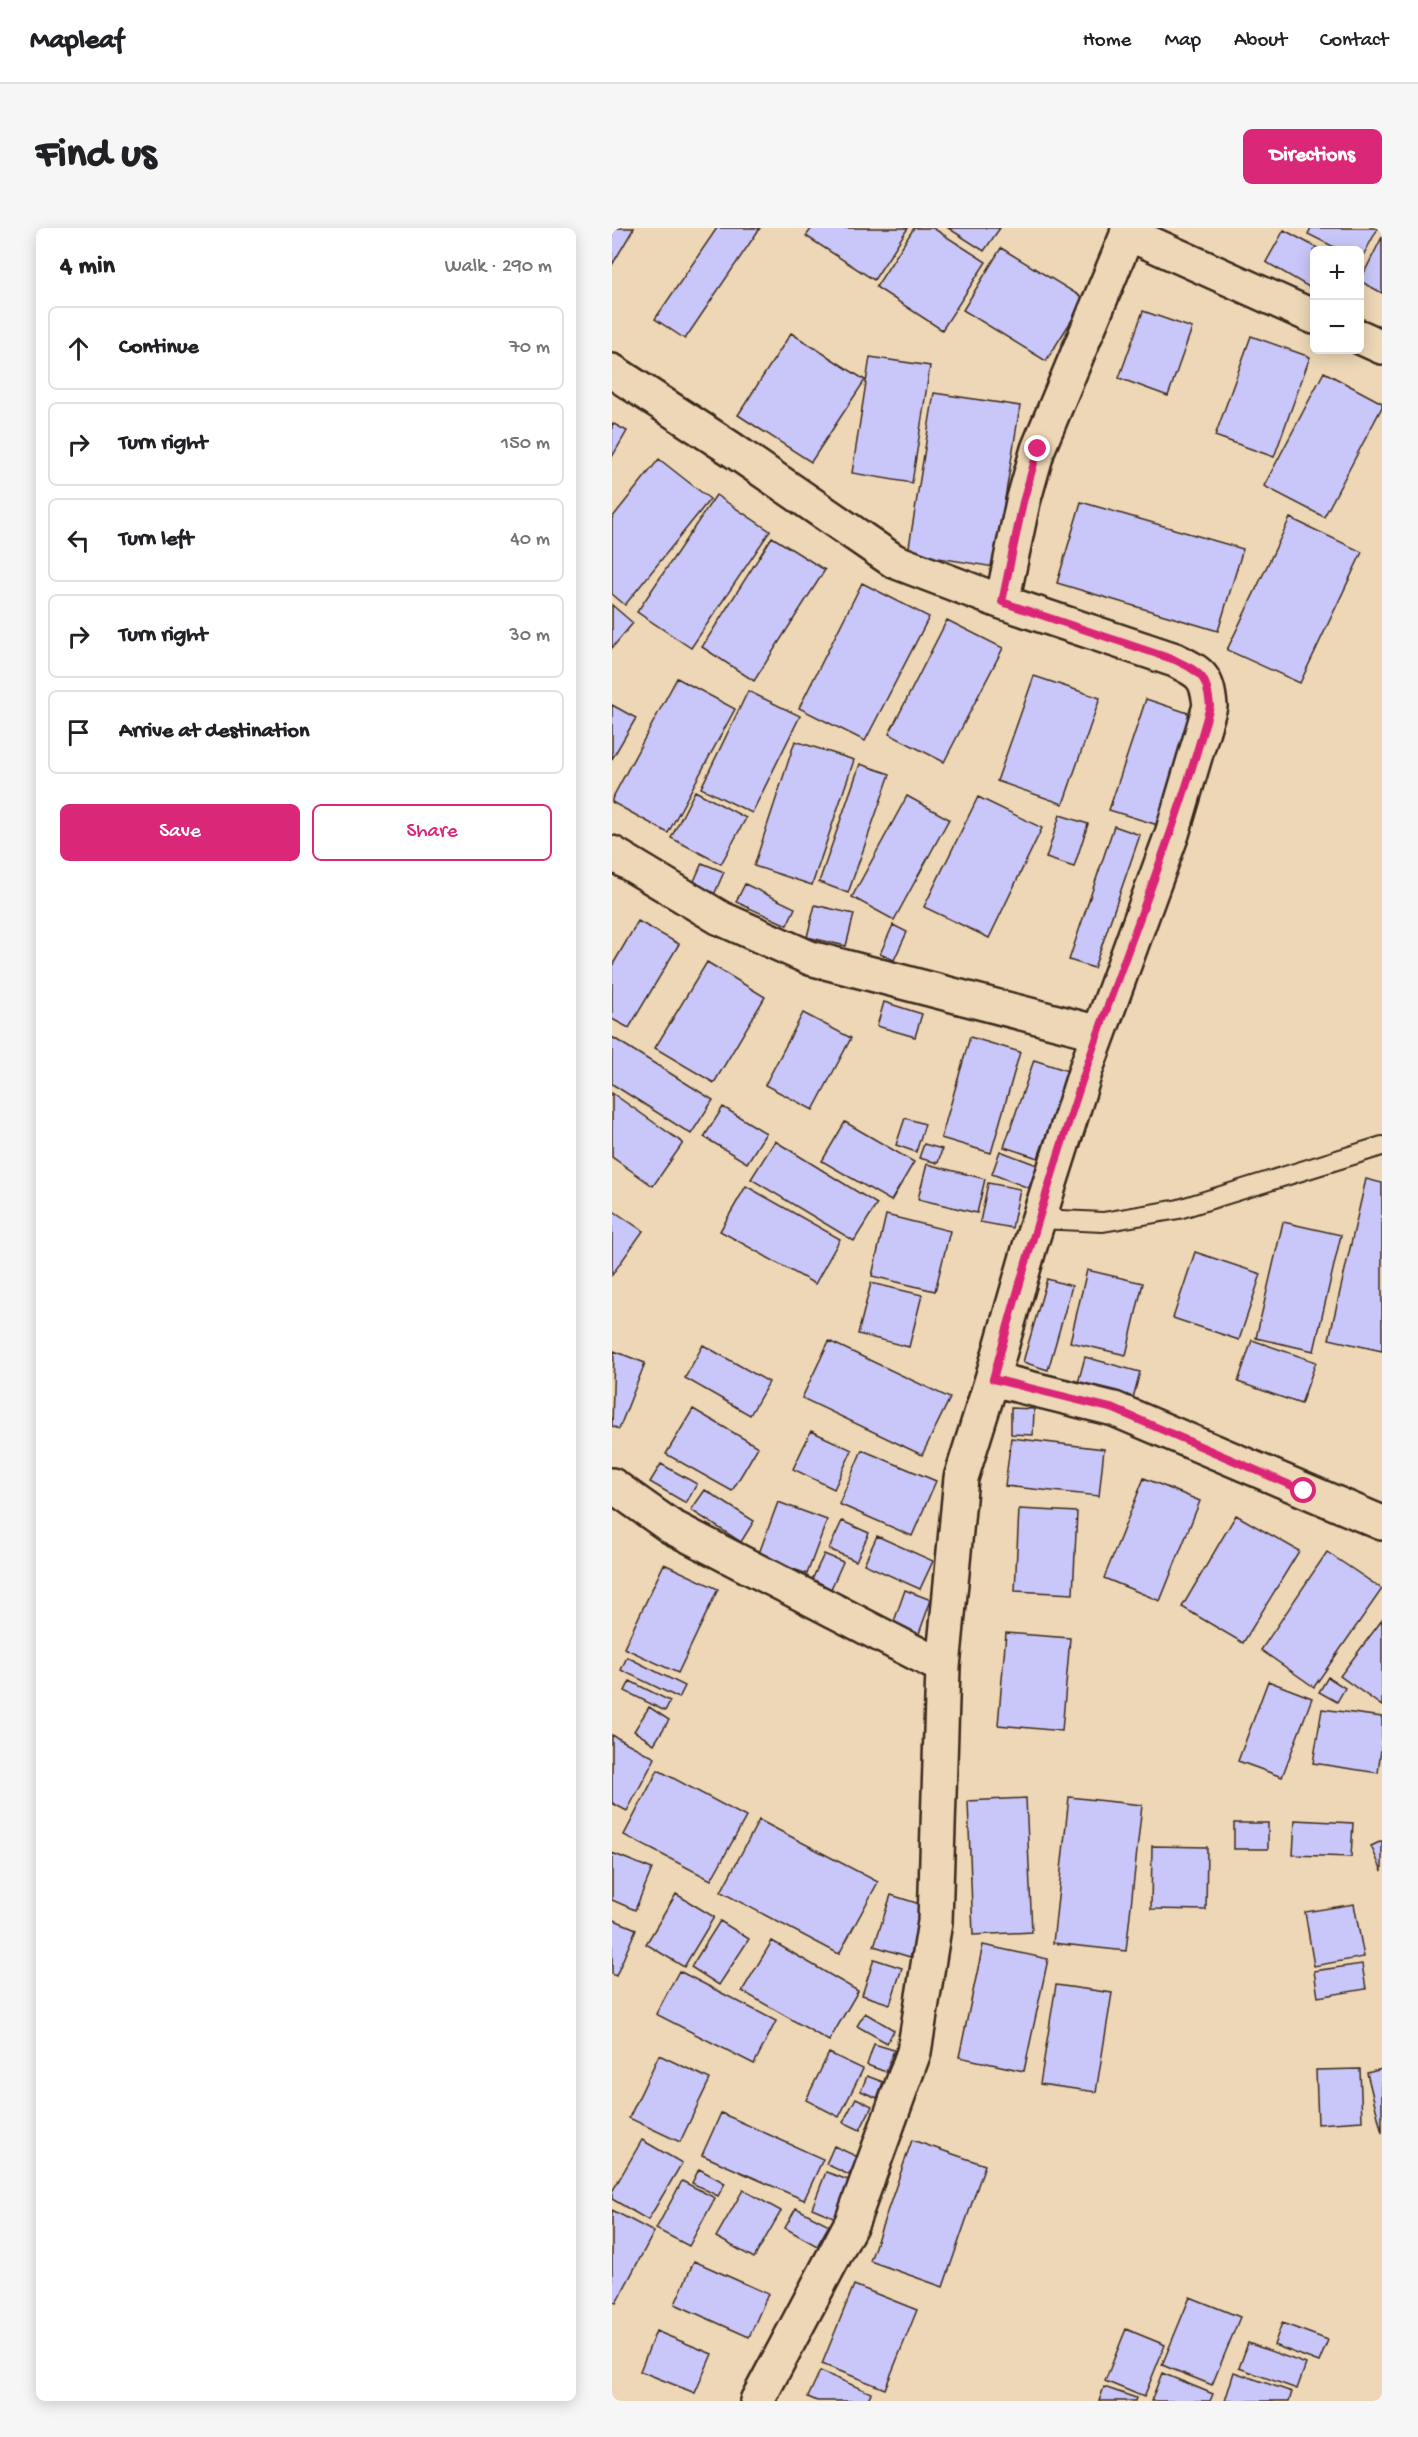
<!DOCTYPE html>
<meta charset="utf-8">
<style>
:root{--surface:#fff;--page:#f6f6f6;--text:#202124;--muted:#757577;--line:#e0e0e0;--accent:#db2777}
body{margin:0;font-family:"Gochi Hand",sans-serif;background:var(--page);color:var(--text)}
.controls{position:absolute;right:18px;top:18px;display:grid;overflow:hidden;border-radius:9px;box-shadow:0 3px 15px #0003}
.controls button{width:54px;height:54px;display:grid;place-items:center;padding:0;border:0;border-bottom:2px solid var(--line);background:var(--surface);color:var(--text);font:30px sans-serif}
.stop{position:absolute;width:18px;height:18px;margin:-14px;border:4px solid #db2777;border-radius:50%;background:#fff}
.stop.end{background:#db2777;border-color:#fff;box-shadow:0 2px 6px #0008}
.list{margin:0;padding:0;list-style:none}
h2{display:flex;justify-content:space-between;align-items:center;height:78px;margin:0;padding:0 24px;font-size:26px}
h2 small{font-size:20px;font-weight:400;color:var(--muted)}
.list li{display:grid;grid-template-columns:39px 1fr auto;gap:18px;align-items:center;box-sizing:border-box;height:84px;margin:0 12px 12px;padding:0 12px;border:2px solid var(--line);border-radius:9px}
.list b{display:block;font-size:22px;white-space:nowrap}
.list em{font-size:20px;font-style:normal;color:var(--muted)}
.actions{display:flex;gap:12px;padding:18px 24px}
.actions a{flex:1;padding:14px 0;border:2px solid var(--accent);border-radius:9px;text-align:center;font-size:21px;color:var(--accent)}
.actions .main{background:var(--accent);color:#fff}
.icon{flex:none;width:33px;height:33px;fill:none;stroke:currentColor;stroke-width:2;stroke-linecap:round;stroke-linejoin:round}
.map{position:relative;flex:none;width:770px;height:2173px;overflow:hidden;border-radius:9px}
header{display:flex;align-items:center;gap:36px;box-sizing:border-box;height:84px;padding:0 30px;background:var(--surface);border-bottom:2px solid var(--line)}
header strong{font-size:28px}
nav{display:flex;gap:33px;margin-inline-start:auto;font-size:21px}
.intro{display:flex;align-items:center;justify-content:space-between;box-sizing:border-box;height:144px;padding:0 36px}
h1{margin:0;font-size:42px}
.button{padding:15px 27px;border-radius:9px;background:var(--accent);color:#fff;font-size:21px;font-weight:700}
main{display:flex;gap:36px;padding:0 36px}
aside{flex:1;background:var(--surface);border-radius:9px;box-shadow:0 3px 15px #0003}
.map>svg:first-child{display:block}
.building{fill:#c9c7f9;stroke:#3b2a1e;stroke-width:1.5}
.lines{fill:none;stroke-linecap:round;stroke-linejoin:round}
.lane-casing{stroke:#3b2a1e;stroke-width:22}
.street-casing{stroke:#3b2a1e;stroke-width:38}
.lane{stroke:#edd7b6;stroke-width:18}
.street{stroke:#edd7b6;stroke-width:33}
.route{stroke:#db2777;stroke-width:8}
</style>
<header>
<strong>Mapleaf</strong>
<nav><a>Home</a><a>Map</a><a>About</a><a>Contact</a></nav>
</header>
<div class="intro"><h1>Find us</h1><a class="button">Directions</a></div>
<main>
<aside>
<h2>4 min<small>Walk · 290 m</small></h2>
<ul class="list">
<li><svg class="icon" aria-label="ahead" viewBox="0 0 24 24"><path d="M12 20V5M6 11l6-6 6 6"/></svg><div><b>Continue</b></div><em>70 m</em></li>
<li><svg class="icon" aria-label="right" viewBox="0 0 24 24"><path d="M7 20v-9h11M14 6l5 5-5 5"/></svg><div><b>Turn right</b></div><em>150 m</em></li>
<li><svg class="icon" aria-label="left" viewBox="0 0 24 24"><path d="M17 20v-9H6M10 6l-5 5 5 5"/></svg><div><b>Turn left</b></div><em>40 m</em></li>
<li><svg class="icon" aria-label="right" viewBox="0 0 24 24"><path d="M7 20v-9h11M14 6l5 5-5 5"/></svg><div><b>Turn right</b></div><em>30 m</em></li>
<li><svg class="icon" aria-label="arrive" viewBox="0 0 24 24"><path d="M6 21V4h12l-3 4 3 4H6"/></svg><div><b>Arrive at destination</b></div></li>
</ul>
<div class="actions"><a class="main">Save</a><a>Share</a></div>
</aside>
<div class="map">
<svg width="770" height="2173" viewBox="0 0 770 2173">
<rect width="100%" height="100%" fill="#edd7b6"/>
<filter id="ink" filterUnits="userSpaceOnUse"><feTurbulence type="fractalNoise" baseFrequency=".0167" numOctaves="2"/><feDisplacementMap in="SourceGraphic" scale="12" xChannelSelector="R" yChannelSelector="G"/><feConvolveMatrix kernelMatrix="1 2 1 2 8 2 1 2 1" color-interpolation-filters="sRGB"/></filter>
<g filter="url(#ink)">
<path class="building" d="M0,0h22l-22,37z
M105,0h43l-75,111 -30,-20z
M200,0h96l-34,52 -68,-44z
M302,0h19l53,34 -44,68 -66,-43z
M336,0h52l-16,23z
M699,0h67l-18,33v-11h-20l-32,-16z
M672,2l37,20h-7v40l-48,-28z
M770,9v56l-22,-12z
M389,20l84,51 -39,62 -83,-51z
M531,83l49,17 -24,68 -49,-18z
M179,105l74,47 -54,82 -73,-47z
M639,108l59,21 -36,100 -59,-21z
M258,129l60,9 -18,117 -60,-10z
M712,144l58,31v4l-58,110 -60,-31z
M322,165l86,13 -26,161 -86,-14z
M0,195l15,8 -15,26z
M47,231l51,40 -85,106 -13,-11v-76z
M104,267l54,36 -79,117 -54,-36z
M469,274l162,47 -25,82 -161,-48z
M678,290l72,34 -62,131 -73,-33z
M160,309l53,33 -71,111 -52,-34z
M250,355l67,34 -64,124 -66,-33z
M0,377l21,18 -21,25z
M335,392l56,28 -59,114 -55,-28z
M422,448l66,22 -37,106 -66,-23z
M65,450l58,31 -67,124 -56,-31v-3z
M136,463l52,25 -48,97 -51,-25z
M534,471l51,17 -36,110 -52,-16z
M0,477l24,13 -24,41z
M183,513l59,19 -42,125 -58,-19z
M248,536l30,10 -42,119 -29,-11z
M83,563l51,27 -25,46 -50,-26z
M295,568l42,23 -55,101 -42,-23z
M366,569l64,31 -53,110 -65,-31z
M448,587l28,9 -14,43 -28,-9z
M502,598l26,9 -46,133 -25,-8z
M90,635l22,9 -11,25 -22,-9z
M133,656l50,24 -8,17 -51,-23z
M203,677l39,9 -8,32 -39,-9z
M26,693l41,23 -50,84 -17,-9v-53z
M281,697l14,7 -13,28 -14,-6z
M95,734l58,35 -51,86 -59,-35z
M272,774l38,12 -7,23 -38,-11z
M191,785l48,25 -38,72 -48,-25z
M0,809l101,63 -22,34 -79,-50z
M358,809l50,15 -29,101 -50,-15z
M422,832l34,11 -30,87 -34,-11z
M0,865l71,50 -30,43 -41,-29z
M111,879l43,26 -19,30 -43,-26z
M293,890l20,6 -9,28 -20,-7z
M233,894l69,40 -23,39 -69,-40z
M163,913l102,63 -23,37 -103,-62z
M312,916l18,5 -4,14 -19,-5z
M388,923l37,14 -8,23 -37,-14z
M315,936l58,15 -8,34 -59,-14z
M754,951l16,4v168l-53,-12z
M376,955l32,6 -8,39 -32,-6z
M134,958l94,53 -25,45 -95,-53z
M0,982l31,21 -31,44z
M274,987l64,16 -15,60 -63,-15z
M671,994l58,13 -27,116 -58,-13z
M583,1024l66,22 -22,66 -66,-22z
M475,1042l56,13 -17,72 -56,-13z
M435,1051l25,7 -24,84 -25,-8z
M259,1055l51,12 -13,52 -51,-13z
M640,1112l64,22 -15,42 -63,-22z
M217,1113l121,57 -28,57 -120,-57z
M91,1117l66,37 -19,33 -65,-37z
M2,1123l31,12 -26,66 -7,-3z
M473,1129l55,15 -7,26 -55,-15z
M399,1180l23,1 -1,26 -22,-1z
M81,1181l65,38 -26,44 -66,-37z
M199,1203l41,19 -18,39 -41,-20z
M399,1210l93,11 -5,47 -94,-10z
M250,1222l74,31 -24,55 -73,-32z
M49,1236l36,20 -11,19 -36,-21z
M532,1250l56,23 -40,100 -56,-23z
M93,1262l49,31 -13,21 -50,-32z
M166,1274l49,18 -20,54 -49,-18z
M407,1281l58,3 -4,82 -58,-3z
M624,1287l63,36 -56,92 -61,-36z
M230,1293l27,12 -13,28 -27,-12z
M265,1308l56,25 -13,28 -56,-25z
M715,1324l55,37 -68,98 -53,-37z
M212,1326l19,8 -13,29 -19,-9z
M52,1336l54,25 -40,84 -54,-25z
M293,1362l26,10 -14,39 -26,-9z
M770,1392v86l-42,-30z
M394,1405l64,5 -8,93 -64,-6z
M15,1429l58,29 -6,12 -58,-28z
M716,1449l17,11 -8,14 -18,-10z
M18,1453l40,20 -5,10 -40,-20z
M656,1453l44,17 -30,79 -44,-16z
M37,1479l20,13 -15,24 -20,-13z
M710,1481l60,8v25l-4,31 -65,-10z
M0,1507l43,23 -28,53 -15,-8z
M46,1542l88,47 -35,63 -87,-45z
M457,1569l73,8 -16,146 -73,-8z
M414,1570l6,134 -59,3 -5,-134z
M147,1592l119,62 -39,72 -118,-62z
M683,1592l58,3 -2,34 -58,-2z
M622,1595h34v26h-34z
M770,1613v30l-11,-25z
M540,1618l55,1 -1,63 -55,-1z
M0,1625l40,16 -17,41 -23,-10z
M64,1666l38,23 -30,50 -38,-23z
M279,1667l35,11 -16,51 -36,-11z
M742,1676l10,53 -50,9 -9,-54z
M0,1691l24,10 -20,47 -4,-2z
M108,1693l29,18 -30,46 -28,-18z
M160,1713l86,50 -29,50 -87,-50z
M371,1717l65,14 -24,112 -65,-14z
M262,1731l28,9 -12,36 -28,-9z
M750,1736l4,25 -48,8 -4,-26z
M67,1743l97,50 -22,43 -98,-50z
M444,1757l56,8 -16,99 -56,-8z
M253,1785l29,17 -7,13 -30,-17z
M262,1816l20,6 -8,22 -19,-7z
M217,1825l34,16 -24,48 -33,-17z
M47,1827l51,24 -30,63 -51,-24z
M748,1841l2,52 -44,3 -2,-54z
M770,1841v64l-15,-60z
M255,1848l16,6 -6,16 -16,-7z
M244,1870l16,8 -12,24 -17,-8z
M109,1885l102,46 -19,41 -102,-45z
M30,1912l40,23 -34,57 -36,-21v-7z
M300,1912l73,25 -42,122 -73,-26z
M222,1918l24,11 -9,18 -23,-11z
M87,1941l26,14 -7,13 -26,-13z
M214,1944l25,9 -15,37 -24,-10z
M70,1953l33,17 -26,48 -33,-17z
M131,1962l38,21 -27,47 -38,-21z
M184,1980l33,17 -12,21 -32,-18z
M0,1982l42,22 -38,71 -4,-2z
M82,2033l74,33 -19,43 -74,-33z
M242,2057l63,25 -32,79 -63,-25z
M578,2069l50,20 -28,68 -50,-20z
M670,2095l46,17 -9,22 -45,-17z
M514,2101l39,16 -21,52 -39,-16z
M44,2103l56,23 -17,39 -55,-22z
M636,2115l58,21 -9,25 -58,-21z
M208,2143l51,22 -4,8h-50l-9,-4z
M622,2144l58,20 -3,9h-64z
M550,2145l51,21 -3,7h-59z
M492,2159l32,11 -1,3h-36z"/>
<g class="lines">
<defs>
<path id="lane" d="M427,991l64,3 76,-13 203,-63"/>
<path id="street" d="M515,5l187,84
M748,109l22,10
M0,143l118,77 164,113 108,41 173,58c26,13 32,16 35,46l-38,128 -85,232 -57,180 -38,133 -31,99 -18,189 -8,255 -21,130 -62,170 -95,179
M390,374l21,-100 15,-53 92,-221
M0,625l108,65 90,40 289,75
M380,1151l122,30 268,114
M0,1257l58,41 273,141"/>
</defs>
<use href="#lane" class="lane-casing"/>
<use href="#street" class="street-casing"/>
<use href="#lane" class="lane"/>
<use href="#street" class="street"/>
</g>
</g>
<g class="lines" filter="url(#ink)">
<path class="route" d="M426,221l-15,53 -21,100 173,58c27,13 32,16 35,46 -33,123 -83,240 -123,360 -35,103 -65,208 -94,313l121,30 190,82"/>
</g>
</svg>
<div class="controls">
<button>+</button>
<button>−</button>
</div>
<div class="stop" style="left:692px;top:1263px"></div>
<div class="stop end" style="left:426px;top:221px"></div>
</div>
</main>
